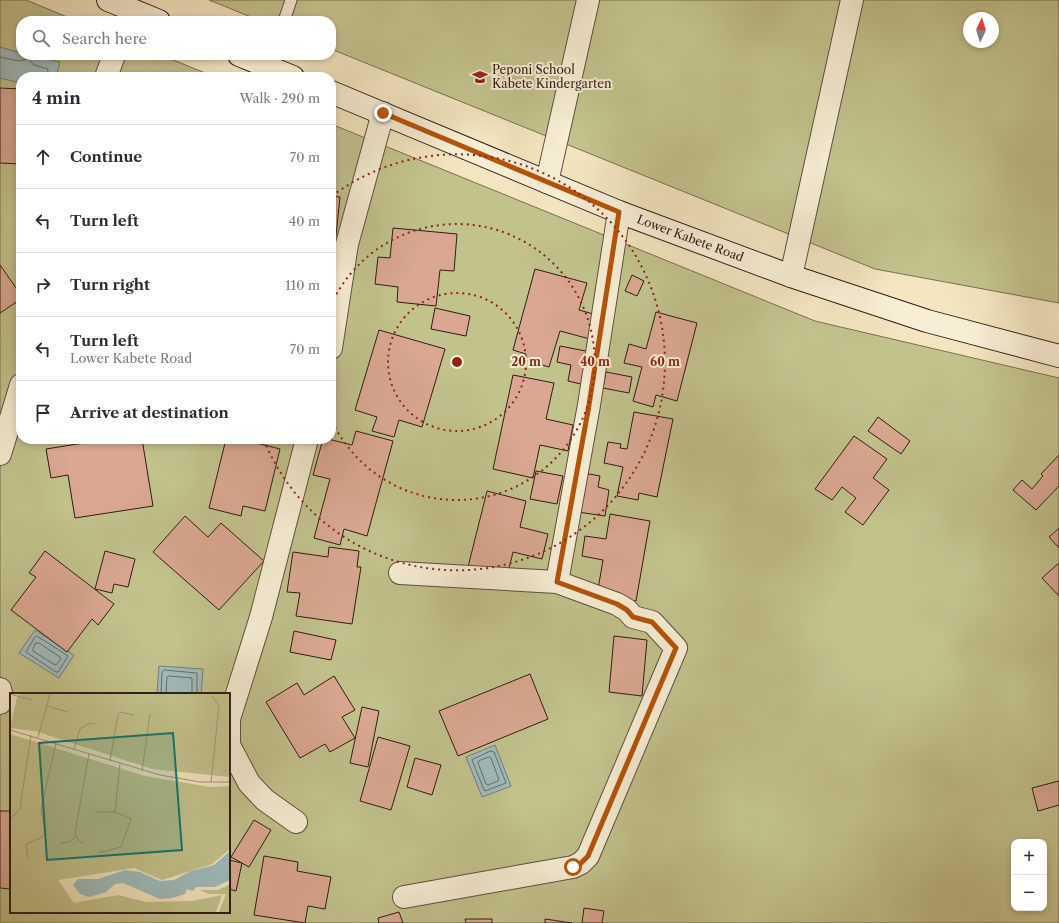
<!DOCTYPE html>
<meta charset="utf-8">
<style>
:root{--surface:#fff;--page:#f2f2f3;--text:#2b2b33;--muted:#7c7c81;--line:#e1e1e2}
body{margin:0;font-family:"Libre Caslon Text",serif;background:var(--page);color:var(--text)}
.controls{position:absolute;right:12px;bottom:12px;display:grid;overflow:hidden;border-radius:8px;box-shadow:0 2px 6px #0003}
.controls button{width:36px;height:36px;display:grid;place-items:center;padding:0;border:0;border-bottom:1px solid var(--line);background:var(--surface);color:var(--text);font:20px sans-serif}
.compass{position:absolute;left:963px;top:12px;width:36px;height:36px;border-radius:50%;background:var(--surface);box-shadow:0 2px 6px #0003;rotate:4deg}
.stop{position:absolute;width:12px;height:12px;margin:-9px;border:3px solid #b45309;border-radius:50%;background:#fff}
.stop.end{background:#b45309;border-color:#fff;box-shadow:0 1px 4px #0008}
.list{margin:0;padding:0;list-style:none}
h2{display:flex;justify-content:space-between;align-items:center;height:52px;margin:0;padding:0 16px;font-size:17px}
h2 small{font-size:13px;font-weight:400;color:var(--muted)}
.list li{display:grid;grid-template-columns:26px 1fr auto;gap:12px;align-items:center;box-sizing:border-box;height:64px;padding:0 16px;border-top:1px solid var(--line)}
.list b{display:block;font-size:15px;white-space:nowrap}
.list p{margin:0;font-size:13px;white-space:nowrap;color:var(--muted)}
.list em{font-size:13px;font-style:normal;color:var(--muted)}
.icon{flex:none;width:22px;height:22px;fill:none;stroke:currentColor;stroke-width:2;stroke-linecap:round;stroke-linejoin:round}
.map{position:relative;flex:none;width:1059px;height:923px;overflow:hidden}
.search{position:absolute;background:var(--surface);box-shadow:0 2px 6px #0003;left:16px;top:16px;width:320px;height:44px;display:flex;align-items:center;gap:10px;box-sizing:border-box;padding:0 14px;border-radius:16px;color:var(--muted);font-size:15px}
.panel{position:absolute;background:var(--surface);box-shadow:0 2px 6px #0003;left:16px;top:72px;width:320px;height:372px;border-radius:16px}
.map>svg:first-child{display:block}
.green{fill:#c2c28d;stroke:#796f51;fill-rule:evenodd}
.water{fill:#a0bcbd;stroke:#737c7a}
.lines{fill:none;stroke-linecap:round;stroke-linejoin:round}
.shore{stroke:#686c69;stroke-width:1}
.building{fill:#daa892;stroke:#301c15}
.service-casing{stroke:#604e40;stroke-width:13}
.minor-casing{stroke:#604e40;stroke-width:24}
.secondary-casing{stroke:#301c15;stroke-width:24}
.service{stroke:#f7eed5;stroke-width:11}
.minor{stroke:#f7eed5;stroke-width:22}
.secondary{stroke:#f7eed5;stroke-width:22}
.route{stroke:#b45309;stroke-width:5}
.ring{fill:none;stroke:#8f2418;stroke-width:2;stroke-dasharray:2 4}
.labels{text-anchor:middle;stroke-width:4;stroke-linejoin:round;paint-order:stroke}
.poi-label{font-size:12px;fill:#301c15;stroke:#f7eed5;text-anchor:start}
.street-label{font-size:12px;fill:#301c15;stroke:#f7eed5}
.inset-road{fill:none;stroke:#a4957b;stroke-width:1}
.view{fill:#0f766e;fill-opacity:0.15;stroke:#0f766e;stroke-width:2}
.inset-edge{fill:none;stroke:#301c15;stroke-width:2}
.centre{fill:#8f2418;stroke:#f7eed5;stroke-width:2}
.ring-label{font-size:12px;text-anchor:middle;font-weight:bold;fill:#8f2418;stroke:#f7eed5;stroke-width:4;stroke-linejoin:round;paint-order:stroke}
</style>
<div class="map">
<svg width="1059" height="923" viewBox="0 0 1059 923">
<rect width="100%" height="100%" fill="#f2e5bf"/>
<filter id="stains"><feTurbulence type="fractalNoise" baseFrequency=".005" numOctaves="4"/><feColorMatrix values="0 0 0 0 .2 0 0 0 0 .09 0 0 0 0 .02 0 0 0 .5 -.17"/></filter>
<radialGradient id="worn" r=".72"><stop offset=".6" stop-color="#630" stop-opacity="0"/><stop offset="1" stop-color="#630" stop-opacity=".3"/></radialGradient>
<path class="green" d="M0,0h26l51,21h-56v34h140l54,22h-194v362h310v-315l484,197 244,57v545h-1059zM11,694h218v218h-218zM1014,842h30v66h-30z
M209,0h850v303l-184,-34 -544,-220v-28h-70zM969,18h24v24h-24z"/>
<path class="water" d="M0,47l21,6v2h9l30,7 -4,15h-35v6l-21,-5z
M35,630l39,25 -15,23 -40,-25z
M159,666l44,3 -2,25h-44z
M495,745l16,41 -29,11 -16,-40z"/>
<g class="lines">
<path class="shore" d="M0,57l19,4 9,-2 6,6 14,4 -1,8
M37,636l31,20 -10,16h-2l-30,-20 9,-15z
M36,643h3l21,14 1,2 -4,5 -2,1 -22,-14v-2z
M161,694l1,-22 2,-2 33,3v21
M166,694l1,-17 2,-1 23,2v16
M491,751l3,1 12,31 -21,8 -1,-1 -12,-30z
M489,757l2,1 8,22 -1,1 -10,4 -2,-1 -8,-21 1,-2z"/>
</g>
<path class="building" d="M0,88l21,1v75l-21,-1z
M331,196l9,1 -5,48 -4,-1z
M393,228l64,6 -3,37 -14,-1 -4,36 -39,-4 1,-15 -23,-3 3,-27 12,1z
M0,265l21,30v4l-21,14z
M535,269l52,14 -8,27 18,5 -7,24 -30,-8 -11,36 -24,-7 1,-6 -13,-4z
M632,275l12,6 -7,15 -12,-5z
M435,308l35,8 -4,20 -35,-7z
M656,312l41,11 -20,78 -21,-6 -3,12 -20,-6 9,-34 -18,-4 5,-19 17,5z
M379,330l66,19 -23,78 -23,-7 -5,17 -22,-6 5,-14 -22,-7z
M560,346l31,6 -6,33 -17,-4 3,-16 -14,-3z
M606,372l26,5 -3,16 -26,-5z
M513,375l41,8 -8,36 27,6 -5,26 -28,-6 -7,33 -40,-9z
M634,412l39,7 -16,78 -18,-4 -1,7 -21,-4 6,-29 -19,-4 4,-21 13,2 -1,4 7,1z
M878,417l32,24 -9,13 -33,-23z
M356,431l37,10 -26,95 -23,-7 -4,16 -26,-7 16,-59 -17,-4 10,-36h5l24,6z
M854,436l33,23 -14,19 16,12 -26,35 -18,-13 11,-14 -14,-11 -10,13 -17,-11z
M109,439h33l11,67 -78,12 -7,-43 -17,3 -5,-29z
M226,439h15l39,10 -15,62 -22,-5 -2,10 -32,-8z
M1059,455v31l-23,24 -23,-20 9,-10 10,9 11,-13 -2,-2z
M536,471l27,5 -6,28 -27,-5z
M584,473l16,3 -2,11 11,3 -4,26 -27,-4z
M487,491l39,10 -6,26 28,7 -6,25 -29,-7 -6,25 -39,-10z
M610,514l40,7 -14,80 -39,-6 6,-35 -21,-4 3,-20 21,3z
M185,516l23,21 13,-14 43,38 -45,49 -66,-58z
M1059,528v20l-10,-11z
M329,547l30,4 -2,16h4l-9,57 -56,-8 4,-23 -13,-1 6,-40 35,5z
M45,551l69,53 -16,21 -6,-6 -25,33 -56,-42 25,-33 -7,-4z
M105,551l30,8 -7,28 -14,-3 -2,9 -17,-4z
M1059,563v33l-17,-18z
M294,631l42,9 -5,20 -41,-8z
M614,636l33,4 -5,56 -33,-4z
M530,674l18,45 -90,37 -19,-45z
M334,676l21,34 -13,7 13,21 -25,14 -5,-8 -25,14 -34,-56 31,-19 7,12z
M362,707l17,4 -11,56 -18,-4z
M378,737l32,9 -19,64 -31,-9z
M415,758l26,7 -9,30 -25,-8z
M1059,781v24l-21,6 -6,-23z
M0,811h11l-1,78 -10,-1z
M254,820l17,10 -22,37 -18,-10z
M264,856l34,6 -1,9 34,6 -6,32 -17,-3 -3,17 -51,-8z
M229,860l13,3 -6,28 -7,-2z
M584,908l20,3 -2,12h-20z
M399,912l4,11h-24l-1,-5z
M465,919h27v4h-26z
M545,919l27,4h-27z"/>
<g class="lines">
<defs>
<path id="service" d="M284,21l7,-21"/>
<path id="minor" d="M106,77l8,-22
M547,182l41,-182
M791,276l61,-276
M331,348l16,-104 36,-131
M0,454l21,-69
M400,573l157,9 60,22 10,6 6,7 19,5 24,26 -88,208 -7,7 -8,4 -169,30
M557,582l32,-177 30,-193
M0,689l1,4 -1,10
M296,822l-31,-22 -16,-17 -20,-38v-26l32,-102 46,-178"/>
<g id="secondary">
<path d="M108,0l51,21"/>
<path d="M239,55l54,22"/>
<path id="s1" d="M331,92l288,120 172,64 136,45 132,35"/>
</g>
</defs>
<use href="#service" class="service-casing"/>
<use href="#minor" class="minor-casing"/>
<use href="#secondary" class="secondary-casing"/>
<use href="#service" class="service"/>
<use href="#minor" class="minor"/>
<use href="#secondary" class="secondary"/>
</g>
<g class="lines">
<path class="route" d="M383,113l236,99 -30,193 -32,177 60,22 10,6 6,7 19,5 24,26 -88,208 -7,7 -8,4"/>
</g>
<g class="ring">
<circle cx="457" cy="362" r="69"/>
<path d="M331 305A138 138 0 1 1 331 419"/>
<path d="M332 196A208 208 0 1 1 264 440"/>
</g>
<defs>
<symbol id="school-bare" viewBox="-9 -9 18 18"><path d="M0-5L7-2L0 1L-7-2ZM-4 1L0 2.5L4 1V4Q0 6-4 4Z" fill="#8f2418" stroke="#f7eed5" stroke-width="2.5" paint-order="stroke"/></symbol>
</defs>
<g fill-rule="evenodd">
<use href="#school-bare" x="469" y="66" width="22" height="22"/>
</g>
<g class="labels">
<g class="poi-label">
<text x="492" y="74">Peponi School<tspan x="492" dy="14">Kabete Kindergarten</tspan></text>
</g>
<g class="street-label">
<text dy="4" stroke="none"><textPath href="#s1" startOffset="388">Lower Kabete Road</textPath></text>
</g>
</g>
<g transform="translate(10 693)">
<rect width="220" height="220" fill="#f2e5bf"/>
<path d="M10,1h210v83l-78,-8 -117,-38 -25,-3 7,-31zM0,41l135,42 65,11 20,-1v63l-18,15 -50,16 -28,-12 -76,12 16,23 44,-8 28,7 46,-1 30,-6 -6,17h-206zM220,191v28h-11l7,-18h-17l-9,-4h18z" fill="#c2c28d"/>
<path d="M220,158v29l-15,7h-19l-3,4 -6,-2 -2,5 -13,4 -12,1 -37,-16 -8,1 -9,8 -17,5 -9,-3 -7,-9 5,-6h20l27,-9 15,2 20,9 14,-1 17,-9 23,-6z" fill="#a0bcbd"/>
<path class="inset-road" d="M0,1l22,6M37,13l21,6M0,37l150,45 40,7h30M28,44l12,-43M64,56l6,-20 10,-6 5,1M100,68l8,-46 3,-3 13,3M132,78l8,-57M201,89l8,-77 -7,-9M85,119h20l16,7 -10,28 -23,6M105,119l5,-48M0,127l10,-12 11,-73M50,150l9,-1 7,-5M74,151l-6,-4 -3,-8 14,-78M18,166l-2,-15 15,-6 4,-5 -4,-24 15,-66"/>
<path class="view" d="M163,40l9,117 -135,10 -8,-117z"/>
<rect width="220" height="220" class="inset-edge"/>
</g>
<circle cx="457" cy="362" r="6" class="centre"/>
<g class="ring-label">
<text x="526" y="366">20 m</text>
<text x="595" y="366">40 m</text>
<text x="665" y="366">60 m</text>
</g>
<rect width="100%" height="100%" filter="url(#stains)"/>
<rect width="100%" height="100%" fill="url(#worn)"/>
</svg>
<div class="controls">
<button>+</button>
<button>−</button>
</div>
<svg class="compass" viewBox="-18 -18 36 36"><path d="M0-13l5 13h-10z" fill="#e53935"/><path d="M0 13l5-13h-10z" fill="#7c7c81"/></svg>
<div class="stop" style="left:573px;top:867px"></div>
<div class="stop end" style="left:383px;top:113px"></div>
<div class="search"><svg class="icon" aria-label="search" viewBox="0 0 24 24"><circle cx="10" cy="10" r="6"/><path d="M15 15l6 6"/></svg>Search here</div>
<section class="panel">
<h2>4 min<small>Walk · 290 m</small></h2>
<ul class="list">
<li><svg class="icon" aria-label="ahead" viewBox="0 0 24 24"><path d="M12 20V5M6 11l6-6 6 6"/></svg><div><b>Continue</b></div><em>70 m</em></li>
<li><svg class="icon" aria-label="left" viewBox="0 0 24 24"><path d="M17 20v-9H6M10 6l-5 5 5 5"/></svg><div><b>Turn left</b></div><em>40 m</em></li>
<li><svg class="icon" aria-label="right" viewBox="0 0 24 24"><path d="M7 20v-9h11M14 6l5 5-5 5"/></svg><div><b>Turn right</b></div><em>110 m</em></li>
<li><svg class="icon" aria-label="left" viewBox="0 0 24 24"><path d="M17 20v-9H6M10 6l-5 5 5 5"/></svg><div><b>Turn left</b><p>Lower Kabete Road</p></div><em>70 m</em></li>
<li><svg class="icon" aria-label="arrive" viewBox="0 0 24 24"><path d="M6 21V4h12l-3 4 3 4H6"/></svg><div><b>Arrive at destination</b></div></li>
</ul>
</section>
</div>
